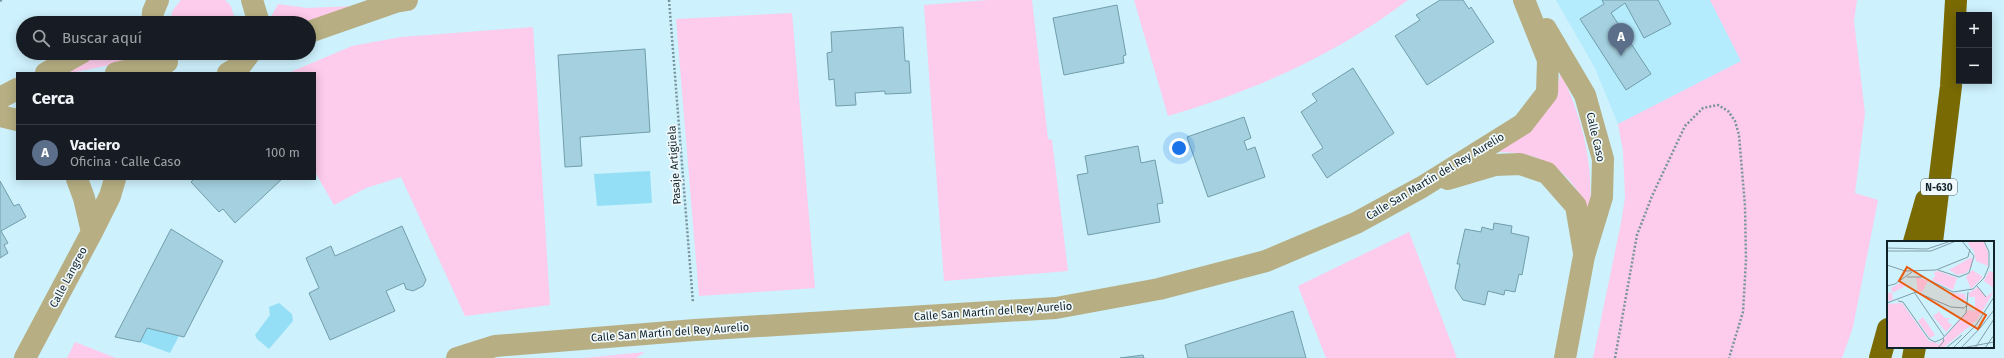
<!DOCTYPE html>
<html lang="es">
<meta charset="utf-8">
<style>
:root{--surface:#171b24;--page:#242831;--text:#f1f3f6;--muted:#9ea1a6;--line:#363941;--accent:#cfa293}
body{margin:0;font-family:"Fira Sans",sans-serif;background:var(--page);color:var(--text)}
.controls{position:absolute;right:12px;top:12px;display:grid;overflow:hidden;border-radius:0px;box-shadow:0 2px 10px #0003}
.controls button{width:36px;height:36px;display:grid;place-items:center;padding:0;border:0;border-bottom:1px solid var(--line);background:var(--surface);color:var(--text);font:20px sans-serif}
.you{position:absolute;left:1179px;top:148px;width:14px;height:14px;margin:-10px;border:3px solid #fff;border-radius:50%;background:#1a73e8;box-shadow:0 0 0 6px #1a73e833}
.badge{display:grid;place-items:center;width:26px;height:26px;border-radius:50%;background:var(--accent);color:#fff;font-size:13px;font-weight:700}
.pin{position:absolute;translate:-50% -33px;filter:drop-shadow(0 1px 2px #0008)}
.pin::after{content:'';position:absolute;top:21px;width:14px;height:12px;background:inherit;clip-path:polygon(0 0,100% 0,50% 100%)}
.list{margin:0;padding:0;list-style:none}
h2{display:flex;justify-content:space-between;align-items:center;height:52px;margin:0;padding:0 16px;font-size:17px}
h2 small{font-size:13px;font-weight:400;color:var(--muted)}
.list li{display:grid;grid-template-columns:26px 1fr auto;gap:12px;align-items:center;box-sizing:border-box;height:56px;padding:0 16px;border-top:1px solid var(--line)}
.list b{display:block;font-size:15px;white-space:nowrap}
.list p{margin:0;font-size:13px;white-space:nowrap;color:var(--muted)}
.list em{font-size:13px;font-style:normal;color:var(--muted)}
.icon{flex:none;width:22px;height:22px;fill:none;stroke:currentColor;stroke-width:2;stroke-linecap:round;stroke-linejoin:round}
.map{position:relative;flex:none;width:2004px;height:358px;overflow:hidden}
.search{position:absolute;background:var(--surface);box-shadow:0 2px 10px #0003;left:16px;top:16px;width:300px;height:44px;display:flex;align-items:center;gap:10px;box-sizing:border-box;padding:0 14px;border-radius:22px;color:var(--muted);font-size:15px}
.panel{position:absolute;background:var(--surface);box-shadow:0 2px 10px #0003;left:16px;top:72px;width:300px;height:108px;border-radius:0px}
.map>svg:first-child{display:block}
.built{fill:#b4ebfd}
.green{fill:#fdcbeb}
.water{fill:#95dff6}
.building{fill:#a4d0df;stroke:#729dab}
.lines{fill:none;stroke-linecap:round;stroke-linejoin:round}
.path{stroke:#78949d;stroke-width:2.5;stroke-dasharray:2 2;stroke-linecap:butt}
.minor{stroke:#b7af83;stroke-width:22}
.highway{stroke:#796a04;stroke-width:22}
.labels{text-anchor:middle;stroke-width:3.5;stroke-linejoin:round;paint-order:stroke}
.shield{fill:#f0f9fc;stroke:#546268;stroke-width:1}
.shield-label{font-size:10px;font-weight:bold;fill:#112228}
.street-label{font-size:11px;fill:#112228;stroke:#f0f9fc}
.inset-road{fill:none;stroke:#829ea8;stroke-width:1}
.view{fill:#e8590c;fill-opacity:0.15;stroke:#e8590c;stroke-width:2}
.inset-edge{fill:none;stroke:#112228;stroke-width:2}
</style>
<div class="map">
<svg width="2004" height="358" viewBox="0 0 2004 358">
<rect width="100%" height="100%" fill="#cdf1fd"/>
<path class="built" d="M1556,0h154l32,61 -124,63 -23,-56z"/>
<path class="green" d="M181,0h44l6,6 5,17h-67l4,-13z
M988,0h44l16,139 4,1 16,131 -124,10 -20,-276z
M1134,0h274c-71,54 -154,91 -240,116z
M1710,0h147l-3,21 11,92 -10,80 23,7 -25,127 -11,31h-249l28,-135 4,-26 -2,-46 -5,-27 123,-63z
M278,4l29,4 48,-2 -48,17h-35v-8z
M792,13l23,275 -116,8 -23,-277z
M533,27l17,278 -85,11 -64,-139 -35,11 -32,17 -19,-33v-99h-27l64,-27 49,-9z
M97,53h40l-3,7 -63,13h-13z
M184,53h38c-11,8 -27,8 -38,0z
M1561,73c22,48 32,88 29,140 -21,-44 -46,-62 -96,-61l60,-54z
M1409,232l48,126h-131l-28,-72z
M75,342l41,16h-49z
M645,352l-9,6h-53z"/>
<path class="water" d="M650,171l2,32 -55,3 -3,-32z
M279,303l13,11 1,7 -24,28 -12,-10 -2,-4 15,-20 -1,-8z
M147,328l32,8 -9,17 -30,-11z"/>
<path class="building" d="M1440,0h23l6,9 2,-2 23,35 -67,43 -32,-49 25,-16 -4,-5z
M1602,0h56l13,24 -27,14 -19,-35 -14,10 40,61 -25,16 -46,-71 24,-15z
M1117,5l9,50 -3,1 1,7 -60,12 -11,-57z
M903,27l2,34h4l2,32 -26,1v-3l-30,2 1,12 -20,1 -2,-27 -5,1 -2,-27 5,-1 -1,-20z
M645,49l5,83 -70,5 2,29 -17,1 -7,-112z
M1353,68l41,65 -67,45 -15,-23 11,-7 -22,-36 16,-11 -5,-7z
M1244,117l7,21 -7,3 3,9 8,-3 10,30 -57,20 -21,-60z
M1138,146l3,17 14,-3 8,43 -6,1 3,18 -72,13 -11,-60 11,-2 -3,-17z
M194,179h88l-47,44 -12,-14 -4,3 -28,-30z
M0,181l14,25 5,-2 7,13 -25,14 7,12 -4,2 4,8 -8,5z
M1494,223l18,3 -1,7 18,4 -7,38 -3,-1 -4,18 -10,-2 -1,5 -16,-4 -3,14 -22,-5 -8,-12 5,-24h-3l8,-35 16,3 1,-5 11,3z
M402,226l24,54 -3,6 -10,5 -7,-2 -2,-6 -18,8 9,20 -65,29 -21,-47 10,-5 -13,-30 25,-12 4,10z
M171,229l52,32 -39,76 -37,-9 -7,14 -25,-5z
M1293,311l13,47h-118l-3,-13z
M1143,355l1,3h-24z"/>
<g class="lines">
<path class="path" d="M669,0l24,303
M0,1l2,-1
M1615,358l22,-123 15,-39 33,-70 18,-18 15,-3 10,6 7,10 4,14 6,71 1,54 -3,52 -14,46"/>
<path class="minor" d="M252,0l7,23
M152,23l1,-11 5,-12
M1546,29l39,66 18,64 -1,38 -18,59 -19,102
M309,32l86,-30 12,-2
M46,73l35,-20
M116,73l51,-11
M228,73l13,-8 9,-12
M0,98l17,-9
M0,116l17,4
M77,179l7,19 8,34
M1448,179l47,-14 25,-1 27,9 29,33 8,47
M25,358l67,-126 18,-36 5,-17
M457,358l38,-12 200,-16 361,-22 103,-19 107,-28 90,-38 66,-36 101,-63 24,-31 1,-33 -24,-60"/>
<path class="highway" d="M1914,242l12,-42
M1932,242l19,-156 5,-86
M1880,358l8,-29
M1913,358l2,-11"/>
</g>
<g class="labels">
<rect class="shield" x="1921" y="179" width="36" height="16" rx="3"/>
<g class="shield-label">
<text x="1939" y="191">N-630</text>
</g>
<g class="street-label">
<text transform="translate(1596 137) rotate(77)" y="4">Calle Caso</text>
<text transform="translate(674 165) rotate(-94)" y="4">Pasaje Artigüela</text>
<text transform="translate(1435 176) rotate(-31)" y="4">Calle San Martín del Rey Aurelio</text>
<text transform="translate(68 277) rotate(-62)" y="4">Calle Langreo</text>
<text transform="translate(993 311) rotate(-4)" y="4">Calle San Martín del Rey Aurelio</text>
<text transform="translate(670 332) rotate(-4)" y="4">Calle San Martín del Rey Aurelio</text>
</g>
</g>
<g transform="translate(1887 241)">
<rect width="107" height="107" fill="#cdf1fd"/>
<path d="M83,0h13l5,11v14l-12,-5 -2,-10 -6,-7zM83,17h2v8l-6,7 -9,2 -8,-5zM85,29l11,7 -12,12 -5,-12zM51,30l19,7 -4,12 -21,-10 3,-4 -1,-4zM102,30l5,2v15l-10,-7zM29,36l12,4 -6,11 -4,-1zM15,41l3,4 -13,7 1,7 -6,1v-8h5l-1,-5zM91,46l8,10 8,-6 -17,29 -34,28h-56v-44l15,-1 27,38 10,3 29,-34 7,1v-14h-6v-4zM65,52l13,1 1,6 -15,-1zM52,71l6,6h5l-3,3 5,4 -6,7 -13,-16zM36,76l12,18 -5,3 -12,-17z" fill="#fdcbeb"/>
<path class="inset-road" d="M0,7l40,1 24,-8M0,10h44l25,-10M0,24l18,6 31,-1 32,-13 2,-8M51,29l21,7 10,-4 5,-17 -12,-15M20,36h16l30,15 20,-3 11,-11 5,-12v-14l-5,-11M0,45l8,-2 17,-12M90,45l9,11M27,51l30,44M11,60l5,1 26,37 6,3 7,-3 24,-26 2,-21M0,62l29,-11 35,15 13,1 3,-3M51,107l6,-7 -1,-3M59,107l16,-13M66,107l23,-23 18,-28M74,107l20,-21 13,-17M75,107l32,-6M88,107l19,-29M98,107l9,-13"/>
<path class="view" d="M20,26l79,48 -8,14 -79,-48z"/>
<rect width="107" height="107" class="inset-edge"/>
</g>
</svg>
<div class="controls">
<button>+</button>
<button>−</button>
</div>
<div class="you"></div>
<div class="pin badge" style="left:1621px;top:56px;background:#5c6f8a">A</div>
<div class="search"><svg class="icon" aria-label="search" viewBox="0 0 24 24"><circle cx="10" cy="10" r="6"/><path d="M15 15l6 6"/></svg>Buscar aquí</div>
<section class="panel">
<h2>Cerca<small></small></h2>
<ul class="list">
<li><span class="badge" style="background:#5c6f8a">A</span><div><b>Vaciero</b><p>Oficina · Calle Caso</p></div><em>100 m</em></li>
</ul>
</section>
</div>
